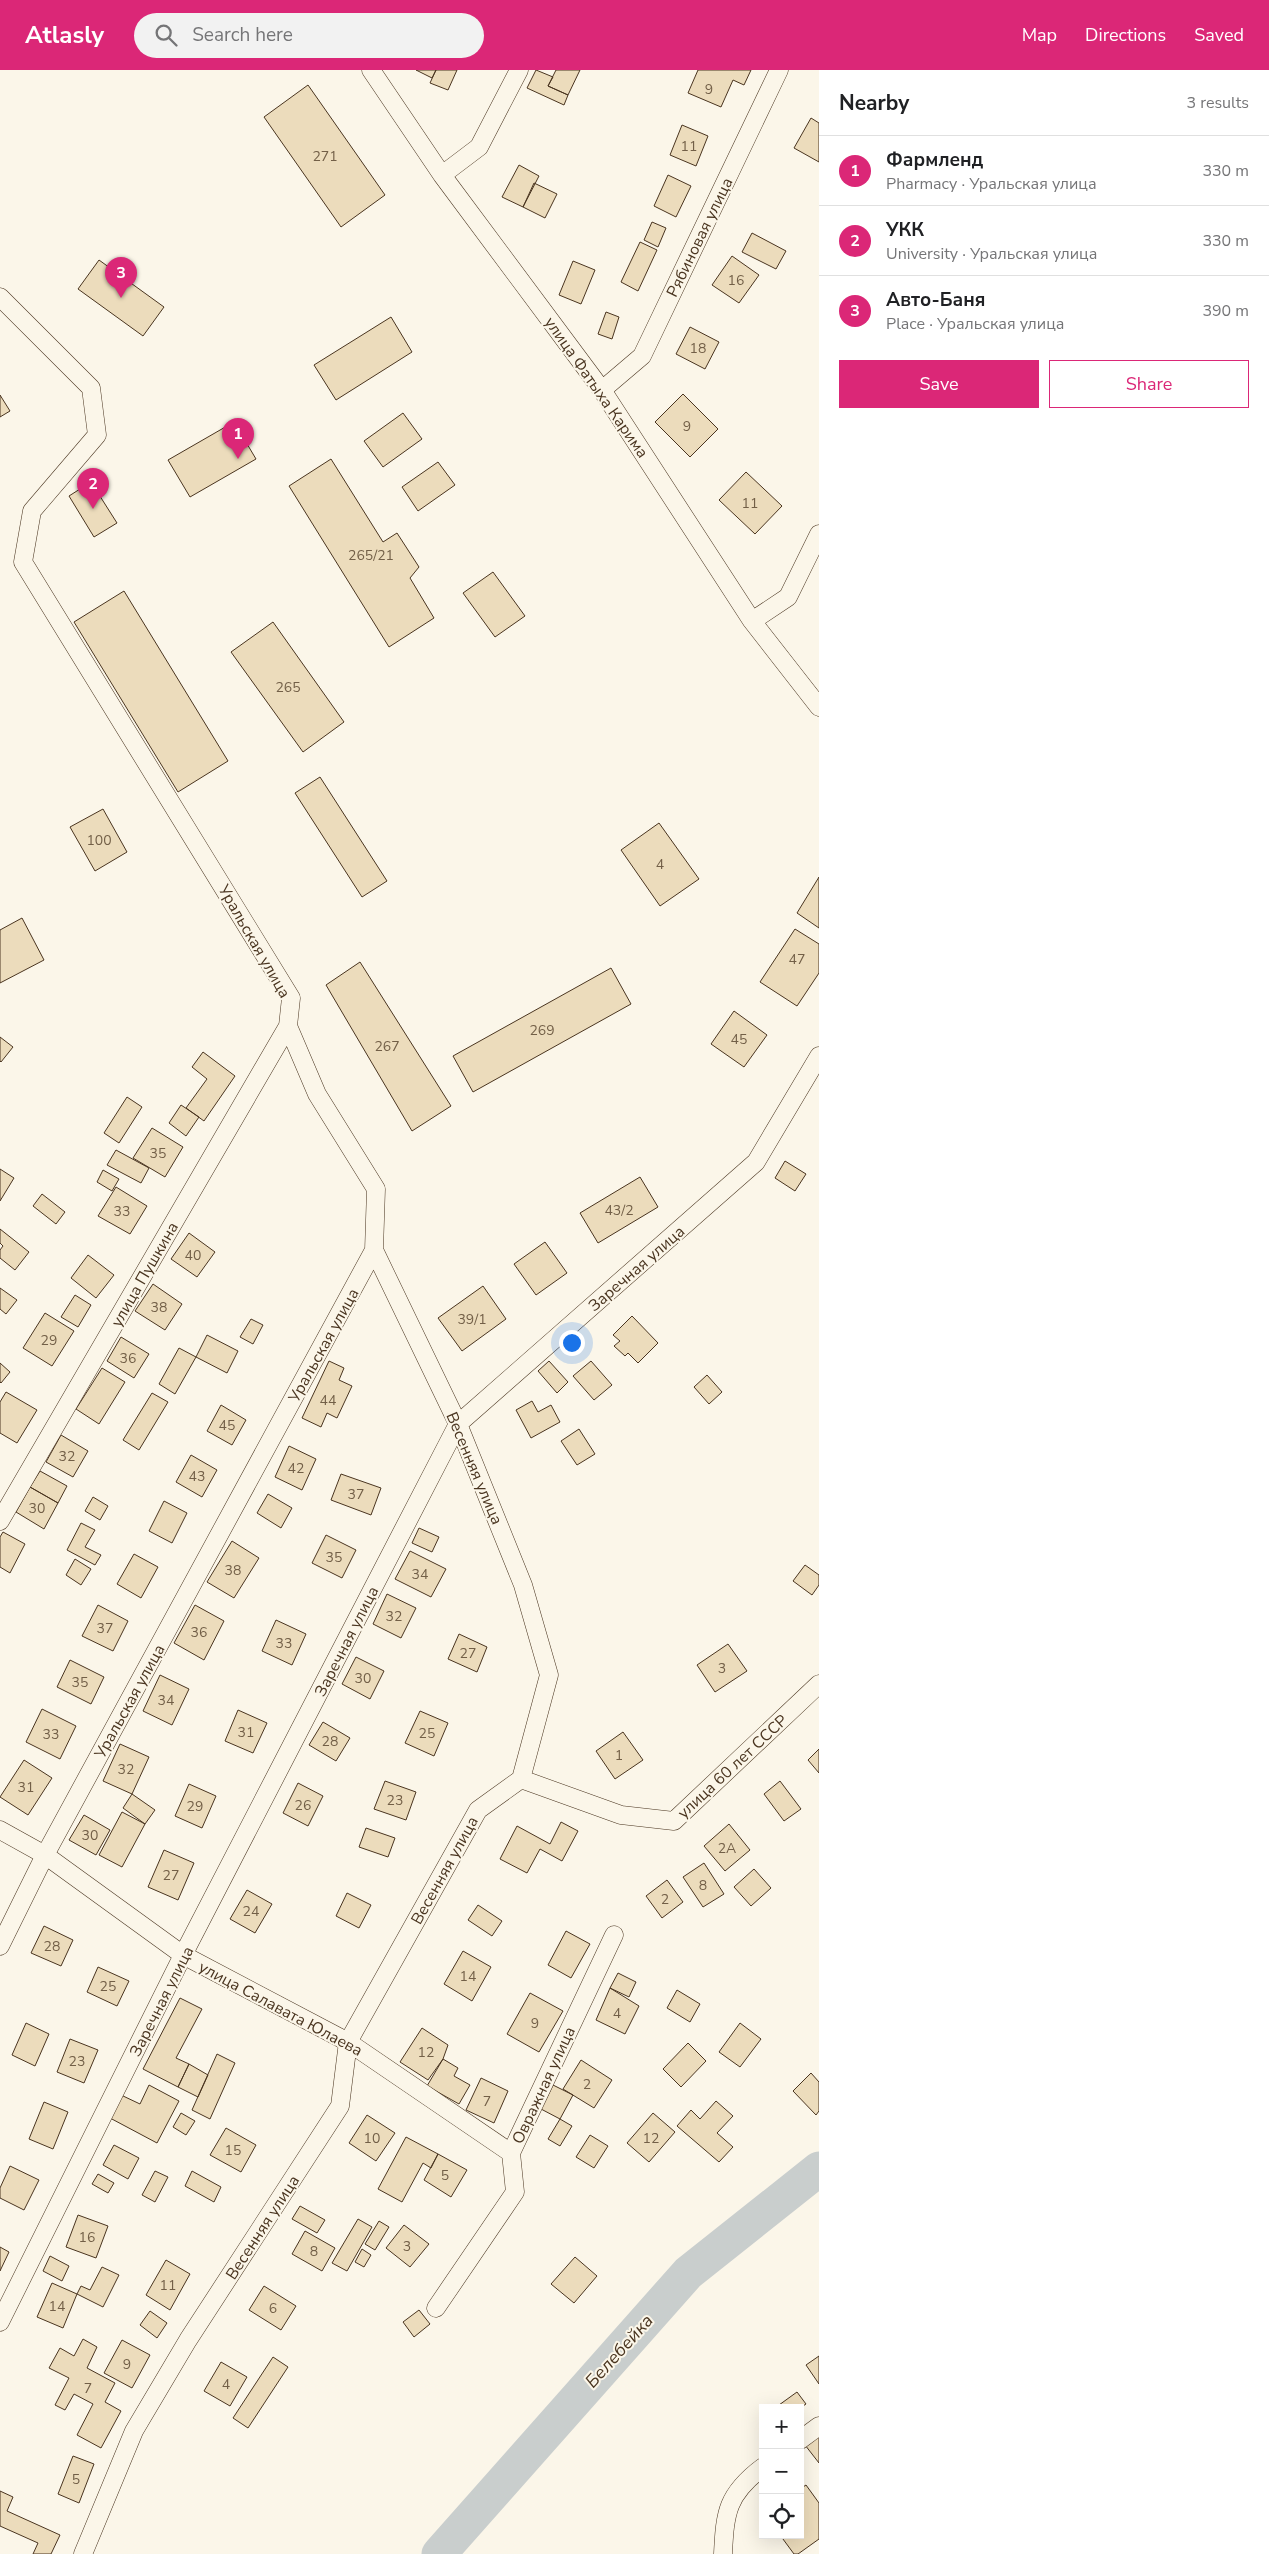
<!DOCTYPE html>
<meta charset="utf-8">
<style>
:root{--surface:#fff;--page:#f2f2f2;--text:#202124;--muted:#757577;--line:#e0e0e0;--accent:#db2777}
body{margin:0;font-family:"Nunito Sans",sans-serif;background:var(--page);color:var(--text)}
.controls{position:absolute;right:15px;bottom:15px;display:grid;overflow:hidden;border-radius:0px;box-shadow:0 5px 20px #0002}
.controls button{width:45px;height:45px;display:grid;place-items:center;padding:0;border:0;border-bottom:1px solid var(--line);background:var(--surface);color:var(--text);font:25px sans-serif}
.you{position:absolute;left:571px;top:1272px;width:18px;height:18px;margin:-12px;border:4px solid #fff;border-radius:50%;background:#1a73e8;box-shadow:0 0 0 8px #1a73e833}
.badge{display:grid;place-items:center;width:32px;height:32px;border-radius:50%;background:var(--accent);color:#fff;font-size:16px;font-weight:700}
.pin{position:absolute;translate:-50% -41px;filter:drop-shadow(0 1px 2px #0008)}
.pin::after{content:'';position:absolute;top:26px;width:18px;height:15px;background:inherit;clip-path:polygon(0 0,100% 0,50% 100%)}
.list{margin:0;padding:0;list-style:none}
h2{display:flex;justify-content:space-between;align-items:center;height:65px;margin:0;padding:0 20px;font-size:21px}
h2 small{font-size:16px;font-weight:400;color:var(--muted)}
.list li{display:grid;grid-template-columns:32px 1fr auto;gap:15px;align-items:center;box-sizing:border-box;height:70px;padding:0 20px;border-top:1px solid var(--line)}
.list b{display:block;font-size:19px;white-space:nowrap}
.list p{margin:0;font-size:16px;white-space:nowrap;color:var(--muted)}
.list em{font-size:16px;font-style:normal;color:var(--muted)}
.actions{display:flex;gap:10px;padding:15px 20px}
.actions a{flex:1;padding:11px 0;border:1px solid var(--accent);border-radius:0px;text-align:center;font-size:18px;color:var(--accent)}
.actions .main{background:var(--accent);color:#fff}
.icon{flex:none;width:28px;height:28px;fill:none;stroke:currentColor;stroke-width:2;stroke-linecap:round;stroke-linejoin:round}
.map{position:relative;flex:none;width:819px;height:2484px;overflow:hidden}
header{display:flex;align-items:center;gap:30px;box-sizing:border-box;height:70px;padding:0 25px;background:var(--accent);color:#fff}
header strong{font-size:24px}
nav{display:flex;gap:28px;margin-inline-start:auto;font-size:18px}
.search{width:350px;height:45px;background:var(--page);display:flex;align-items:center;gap:12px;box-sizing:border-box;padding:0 18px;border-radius:28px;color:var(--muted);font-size:19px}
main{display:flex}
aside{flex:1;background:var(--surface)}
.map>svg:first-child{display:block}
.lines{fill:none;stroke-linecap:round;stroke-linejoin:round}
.river{stroke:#c9cecd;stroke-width:35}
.building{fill:#ecdcbc;stroke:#4a3520}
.minor-casing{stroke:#4a3520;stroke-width:19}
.minor{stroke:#fbf6e9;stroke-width:18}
.labels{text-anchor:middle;stroke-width:4;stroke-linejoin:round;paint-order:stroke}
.number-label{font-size:14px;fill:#725f47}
.street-label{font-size:16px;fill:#4a3520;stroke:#fbf6e9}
.water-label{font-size:18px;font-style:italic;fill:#4a3520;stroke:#fbf6e9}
</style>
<header>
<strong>Atlasly</strong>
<div class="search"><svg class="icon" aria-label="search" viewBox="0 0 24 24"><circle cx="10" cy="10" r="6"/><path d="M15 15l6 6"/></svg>Search here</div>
<nav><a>Map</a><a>Directions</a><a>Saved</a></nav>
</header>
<main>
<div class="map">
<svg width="819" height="2484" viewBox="0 0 819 2484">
<rect width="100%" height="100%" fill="#fbf6e9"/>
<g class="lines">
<path class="river" d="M439,2484l249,-281 131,-104"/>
</g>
<path class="building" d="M416,0h20l-4,8z
M436,0h21l-9,20 -18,-7z
M536,0l17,7 -5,9 20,9 -4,10 -37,-17z
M556,0h24l-12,25 -20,-9z
M698,0h53l-7,15 -11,-5 -12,27 -33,-14z
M308,15l77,110 -44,32 -77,-110z
M811,48l8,5v39l-25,-14z
M682,55l26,11 -12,30 -26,-11z
M519,95l20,11 -16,31 -21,-10z
M668,105l23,11 -15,31 -22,-11z
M534,113l23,11 -12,24 -22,-11z
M652,152l14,6 -8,19 -14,-7z
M752,163l34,18 -10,18 -34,-17z
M640,172l17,8 -19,41 -17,-9z
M732,186l27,19 -20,28 -27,-18z
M99,190l65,47 -21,29 -65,-47z
M573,191l22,9 -14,34 -22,-9z
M606,242l13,5 -7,22 -14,-5z
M391,247l21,35 -76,48 -22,-35z
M690,257l29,15 -14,27 -29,-15z
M683,324l35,35 -28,28 -35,-35z
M0,325l10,16 -10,6z
M403,343l19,26 -39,28 -19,-26z
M234,352l22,37 -66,38 -22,-37z
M331,389l52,83 14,-9 22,34 -9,11 24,40 -45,29 -100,-161z
M438,392l17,23 -37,26 -16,-24z
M746,402l36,34 -27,28 -36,-34z
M91,412l26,41 -23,14 -25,-41z
M493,502l32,44 -30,21 -32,-44z
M124,521l104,170 -50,31 -104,-170z
M273,552l71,100 -41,30 -72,-100z
M320,707l67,104 -25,16 -67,-104z
M103,739l24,43 -32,19 -25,-44z
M659,753l40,56 -39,27 -39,-56z
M819,807v51l-22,-15z
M22,848l22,42 -44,23v-53z
M795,859l24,15v29l-22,33 -37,-24z
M360,892l91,144 -39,25 -86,-146z
M611,898l20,36 -158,88 -20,-36z
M734,941l33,24 -23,32 -33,-23z
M0,967l13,10 -12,15 -1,-1z
M203,982l32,24 -31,45 -18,-13 21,-29 -15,-12z
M127,1027l15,10 -23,36 -15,-10z
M181,1035l18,12 -13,19 -17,-13z
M152,1058l31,19 -18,30 -32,-19z
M116,1080l33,18 -8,15 -34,-18z
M785,1091l21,13 -11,17 -20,-13z
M0,1099l14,9 -14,23z
M103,1100l16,9 -7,12 -15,-9z
M640,1107l18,30 -60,36 -18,-30z
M116,1117l31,19 -17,28 -32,-18z
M42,1124l23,18 -9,12 -23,-18z
M0,1159l29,23 -14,18 -15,-12v-8l3,-4 -3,-3z
M189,1163l26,19 -18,25 -26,-18z
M545,1172l22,31 -31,22 -22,-31z
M88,1185l26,20 -18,23 -25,-20z
M153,1214l29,20 -17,26 -30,-19z
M483,1216l23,33 -44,32 -24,-33z
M0,1218l17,12 -11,14 -6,-5z
M75,1225l16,10 -13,22 -17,-10z
M45,1243l29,18 -22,35 -29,-18z
M632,1246l26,27 -20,20 -10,-10 -3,3 -11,-10 6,-5 -7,-6z
M251,1249l12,6 -10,19 -13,-7z
M207,1265l31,16 -11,22 -31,-16z
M121,1267l28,17 -15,24 -27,-17z
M179,1278l17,9 -21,37 -16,-10z
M329,1291l15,7 -5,12 13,6 -15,32 -10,-5 -6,14 -19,-9z
M549,1291l19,21 -11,11 -19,-22z
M591,1291l21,24 -18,15 -21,-24z
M0,1293l10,9 -9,11 -1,-1z
M102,1298l23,14 -26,42 -23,-15z
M707,1305l15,17 -13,12 -15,-17z
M6,1322l31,18 -20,33 -17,-10v-31z
M152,1323l16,9 -29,48 -16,-10z
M532,1331l6,11 13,-7 9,17 -29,16 -15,-28z
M221,1335l25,15 -14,25 -25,-14z
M579,1359l16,25 -18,11 -16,-24z
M61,1365l27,16 -15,26 -27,-15z
M289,1376l27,13 -14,31 -27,-13z
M191,1385l26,15 -15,27 -26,-15z
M40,1401l27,15 -9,17 -28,-16z
M341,1404l40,14 -10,27 -40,-15z
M30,1417l28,16 -14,26 -28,-17z
M268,1424l24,14 -11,20 -24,-15z
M93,1427l15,9 -8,14 -15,-9z
M164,1431l23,12 -15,30 -23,-12z
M81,1453l14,7 -10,17 16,8 -6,10 -28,-15z
M419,1458l20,9 -7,15 -20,-9z
M3,1462l22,12 -15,29 -10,-6v-30z
M326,1465l30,15 -14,28 -30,-15z
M232,1471l27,17 -25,40 -27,-16z
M410,1481l36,18 -15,28 -36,-18z
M134,1484l24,13 -17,31 -24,-14z
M75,1489l16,10 -10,16 -15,-10z
M805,1495l14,10v10l-7,10 -19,-14z
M387,1524l29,14 -15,30 -28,-14z
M98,1535l30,16 -15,30 -31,-15z
M195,1535l29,16 -20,39 -30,-17z
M276,1550l30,14 -14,31 -30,-14z
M459,1564l28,13 -10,25 -29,-13z
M728,1574l19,27 -32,21 -18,-27z
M356,1587l28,14 -14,28 -28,-15z
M70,1590l34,17 -13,27 -34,-17z
M160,1605l29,14 -17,36 -29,-14z
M42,1639l34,17 -16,33 -34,-17z
M238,1640l29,13 -14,30 -28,-12z
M420,1641l28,12 -14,33 -29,-13z
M323,1652l27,16 -14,23 -27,-16z
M623,1662l20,28 -28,19 -19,-28z
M120,1674l29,13 -17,37 -29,-13z
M819,1679v24l-11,-13z
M24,1690l28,18 -24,37 -28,-18z
M385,1711l31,11 -10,28 -32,-11z
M780,1711l21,28 -17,12 -20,-27z
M298,1713l25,13 -15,30 -25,-13z
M189,1714l27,12 -14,32 -27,-12z
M132,1724l23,16 -10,14 -22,-16z
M122,1742l23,12 -23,43 -23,-12z
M84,1745l26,15 -14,25 -27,-15z
M561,1752l17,9 -16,30 -22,-12 -13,24 -27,-14 17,-33 33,18z
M729,1754l21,26 -25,21 -21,-25z
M366,1758l29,10 -7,19 -29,-10z
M164,1780l30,13 -16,37 -30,-13z
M704,1793l20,31 -21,13 -20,-30z
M754,1799l17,19 -20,18 -17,-19z
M667,1810l16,22 -21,16 -16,-22z
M247,1820l25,14 -17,29 -25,-14z
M347,1823l24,12 -12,23 -23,-12z
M478,1835l24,16 -10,15 -24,-16z
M44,1856l29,14 -12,26 -30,-13z
M566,1861l24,13 -19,34 -23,-13z
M463,1881l28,16 -19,34 -28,-17z
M98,1897l31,14 -12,25 -30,-14z
M618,1903l18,9 -7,15 -19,-9z
M610,1918l29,18 -14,28 -29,-14z
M677,1920l23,14 -10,18 -23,-14z
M530,1923l33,18 -24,41 -32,-18z
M180,1928l22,11 -26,49 13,6 -11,23 -35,-18z
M26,1953l23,11 -14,32 -23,-11z
M740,1953l21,16 -21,28 -21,-15z
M422,1958l26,17 -5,14 -15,21 -28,-18z
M70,1969l28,11 -14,33 -27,-11z
M688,1973l18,18 -25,26 -18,-18z
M217,1984l18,9 -25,56 -18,-9z
M443,1989l15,9 -4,8 16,9 -11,19 -32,-18z
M581,1990l31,20 -18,28 -31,-19z
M189,1994l19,11 -10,22 -20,-10z
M811,2003l8,9v29l-3,4 -23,-24z
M481,2008l27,13 -14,32 -28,-13z
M149,2015l30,16 -22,42 -47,-25 11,-23 19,9z
M553,2015l20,10 -13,24 -19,-10z
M716,2031l17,15 -16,17 16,14 -14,15 -42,-36 14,-16 9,9z
M44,2032l24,10 -15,37 -24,-10z
M181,2043l14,8 -9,14 -13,-8z
M653,2043l22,19 -26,30 -22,-19z
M367,2045l28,18 -19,28 -27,-18z
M560,2049l12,7 -12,20 -12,-7z
M226,2058l30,17 -15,27 -31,-17z
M590,2065l18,11 -14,22 -18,-11z
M406,2067l32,17 -7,14 -8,-5 -21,39 -24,-13z
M114,2075l25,13 -11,21 -25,-14z
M438,2084l29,16 -16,27 -27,-17z
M10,2096l29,14 -15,30 -24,-12v-10z
M155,2101l13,6 -13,25 -13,-7z
M192,2101l29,16 -7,15 -29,-16z
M98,2104l16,9 -6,10 -16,-9z
M300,2136l25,14 -8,13 -25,-14z
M78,2145l30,11 -12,32 -30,-11z
M358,2149l14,8 -25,44 -15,-8z
M379,2151l10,6 -14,23 -10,-6z
M404,2155l25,19 -19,23 -24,-19z
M305,2161l30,17 -13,23 -30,-17z
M0,2177l9,5 -9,19z
M362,2179l9,6 -7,12 -9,-5z
M50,2186l19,10 -7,15 -19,-10z
M575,2187l22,19 -23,27 -23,-19z
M166,2190l24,14 -20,36 -24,-15z
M102,2197l17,8 -16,32 -26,-13 4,-8 9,4z
M52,2213l25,11 -14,34 -26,-11z
M264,2216l32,20 -15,24 -32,-20z
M419,2240l11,14 -16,13 -11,-15z
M150,2241l17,12 -10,15 -17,-13z
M83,2269l14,8 -10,21 28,15 -10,19 16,9 -20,37 -24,-13 16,-31 -19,-10 -9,16 -10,-5 14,-27 -20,-10 11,-20 14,8z
M122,2270l28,15 -18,33 -28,-15z
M819,2286v28l-13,-19z
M273,2287l15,10 -40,61 -15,-10z
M221,2292l26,15 -17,29 -26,-15z
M797,2322l9,12 -6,4h-17l-4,-3z
M819,2365v28l-14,-18z
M73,2386l21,8 -15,39 -21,-9z
M806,2415l13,18v36l-21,15h-4l-14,-19h20v-46z
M0,2421l13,6 -6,14 53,24 -9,19h-18l5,-11 -38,-17z"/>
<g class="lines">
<defs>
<path id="minor" d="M371,0l71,105 160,215 150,231 67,86
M442,105l37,-28 40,-77
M0,227l91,91 6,47 -65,76 -9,51 268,436 -3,28 29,68 59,95 -2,61 -329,605 -45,91
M602,320l40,-34 137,-286
M752,551l36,-24 31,-63
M0,1451l288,-495
M521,1709l100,36 53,6 145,-137
M0,1760l45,25 138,100 165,87 163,111
M436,2238l79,-116 -4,-39 103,-218
M0,2252l183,-367 275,-531 298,-262 63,-106
M800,2370l19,-14
M83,2484l51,-123 54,-91 152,-234 8,-64 130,-232 43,-31 28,-104 -26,-90 -65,-161 -84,-174
M723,2484c2,-42 4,-60 40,-87"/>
</defs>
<use href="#minor" class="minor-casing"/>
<use href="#minor" class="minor"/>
</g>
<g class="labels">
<g class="number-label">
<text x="709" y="24">9</text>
<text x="689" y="81">11</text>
<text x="325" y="91">271</text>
<text x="736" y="215">16</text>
<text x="698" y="283">18</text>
<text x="687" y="361">9</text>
<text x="750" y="438">11</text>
<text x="371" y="490">265/21</text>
<text x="288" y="622">265</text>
<text x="99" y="775">100</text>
<text x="660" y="799">4</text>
<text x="797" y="894">47</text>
<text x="542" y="965">269</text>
<text x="739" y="974">45</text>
<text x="387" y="981">267</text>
<text x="158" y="1088">35</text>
<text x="619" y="1145">43/2</text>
<text x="122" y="1146">33</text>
<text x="193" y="1190">40</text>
<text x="159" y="1242">38</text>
<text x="472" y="1254">39/1</text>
<text x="49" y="1275">29</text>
<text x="128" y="1293">36</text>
<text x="328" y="1335">44</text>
<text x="227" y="1360">45</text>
<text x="67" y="1391">32</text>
<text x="296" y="1403">42</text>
<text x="197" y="1411">43</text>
<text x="356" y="1429">37</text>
<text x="37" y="1443">30</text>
<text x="334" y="1492">35</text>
<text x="233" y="1505">38</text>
<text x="420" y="1509">34</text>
<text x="394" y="1551">32</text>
<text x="105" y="1563">37</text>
<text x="199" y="1567">36</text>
<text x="284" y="1578">33</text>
<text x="468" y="1588">27</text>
<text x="722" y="1603">3</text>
<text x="363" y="1613">30</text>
<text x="80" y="1617">35</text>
<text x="166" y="1635">34</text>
<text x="246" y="1667">31</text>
<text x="427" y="1668">25</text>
<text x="51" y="1669">33</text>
<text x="330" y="1676">28</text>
<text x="619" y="1690">1</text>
<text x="126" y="1704">32</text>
<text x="26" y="1722">31</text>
<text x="395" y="1735">23</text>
<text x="303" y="1740">26</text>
<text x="195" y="1741">29</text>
<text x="90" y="1770">30</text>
<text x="727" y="1783">2А</text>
<text x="171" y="1810">27</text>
<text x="703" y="1820">8</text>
<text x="665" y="1834">2</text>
<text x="251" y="1846">24</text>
<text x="52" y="1881">28</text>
<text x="468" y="1911">14</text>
<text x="108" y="1921">25</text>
<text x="617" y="1948">4</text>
<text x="535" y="1958">9</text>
<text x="426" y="1987">12</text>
<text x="77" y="1996">23</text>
<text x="587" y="2019">2</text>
<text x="487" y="2036">7</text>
<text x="372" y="2073">10</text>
<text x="651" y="2073">12</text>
<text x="233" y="2085">15</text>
<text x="445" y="2110">5</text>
<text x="87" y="2172">16</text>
<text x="407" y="2181">3</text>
<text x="314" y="2186">8</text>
<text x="168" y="2220">11</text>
<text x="57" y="2241">14</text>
<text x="273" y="2243">6</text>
<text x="127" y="2299">9</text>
<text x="226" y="2319">4</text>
<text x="88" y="2323">7</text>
<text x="76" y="2414">5</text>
</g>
<g class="street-label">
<text transform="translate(699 167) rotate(-64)" y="6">Рябиновая улица</text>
<text transform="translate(597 317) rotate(55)" y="6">улица Фатыха Карима</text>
<text transform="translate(255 871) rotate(60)" y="6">Уральская улица</text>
<text transform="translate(636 1198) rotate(-41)" y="6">Заречная улица</text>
<text transform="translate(144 1204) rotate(-60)" y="6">улица Пушкина</text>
<text transform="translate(323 1275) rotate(-61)" y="6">Уральская улица</text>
<text transform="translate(475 1398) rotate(67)" y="6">Весенняя улица</text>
<text transform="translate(346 1571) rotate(-63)" y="6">Заречная улица</text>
<text transform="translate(129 1631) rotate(-61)" y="6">Уральская улица</text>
<text transform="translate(732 1696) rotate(-43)" y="6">улица 60 лет СССР</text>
<text transform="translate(444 1800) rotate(-61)" y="6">Весенняя улица</text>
<text transform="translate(161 1931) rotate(-63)" y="6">Заречная улица</text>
<text transform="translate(281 1938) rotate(28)" y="6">улица Салавата Юлаева</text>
<text transform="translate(543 2015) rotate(-65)" y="6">Овражная улица</text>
<text transform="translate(262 2157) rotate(-57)" y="6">Весенняя улица</text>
</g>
<g class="water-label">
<text transform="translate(619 2281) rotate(-48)" y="6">Белебейка</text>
</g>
</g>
</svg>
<div class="controls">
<button>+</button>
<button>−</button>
<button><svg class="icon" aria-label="locate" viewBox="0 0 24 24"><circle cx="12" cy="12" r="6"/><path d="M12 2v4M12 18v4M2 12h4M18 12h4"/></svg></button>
</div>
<div class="you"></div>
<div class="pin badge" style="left:238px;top:389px">1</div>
<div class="pin badge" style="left:93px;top:439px">2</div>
<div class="pin badge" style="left:121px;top:228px">3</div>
</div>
<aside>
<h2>Nearby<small>3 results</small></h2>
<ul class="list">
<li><span class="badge">1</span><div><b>Фармленд</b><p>Pharmacy · Уральская улица</p></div><em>330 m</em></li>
<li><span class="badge">2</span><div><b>УКК</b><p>University · Уральская улица</p></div><em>330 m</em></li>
<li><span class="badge">3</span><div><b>Авто-Баня</b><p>Place · Уральская улица</p></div><em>390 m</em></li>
</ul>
<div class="actions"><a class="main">Save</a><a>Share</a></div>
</aside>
</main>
